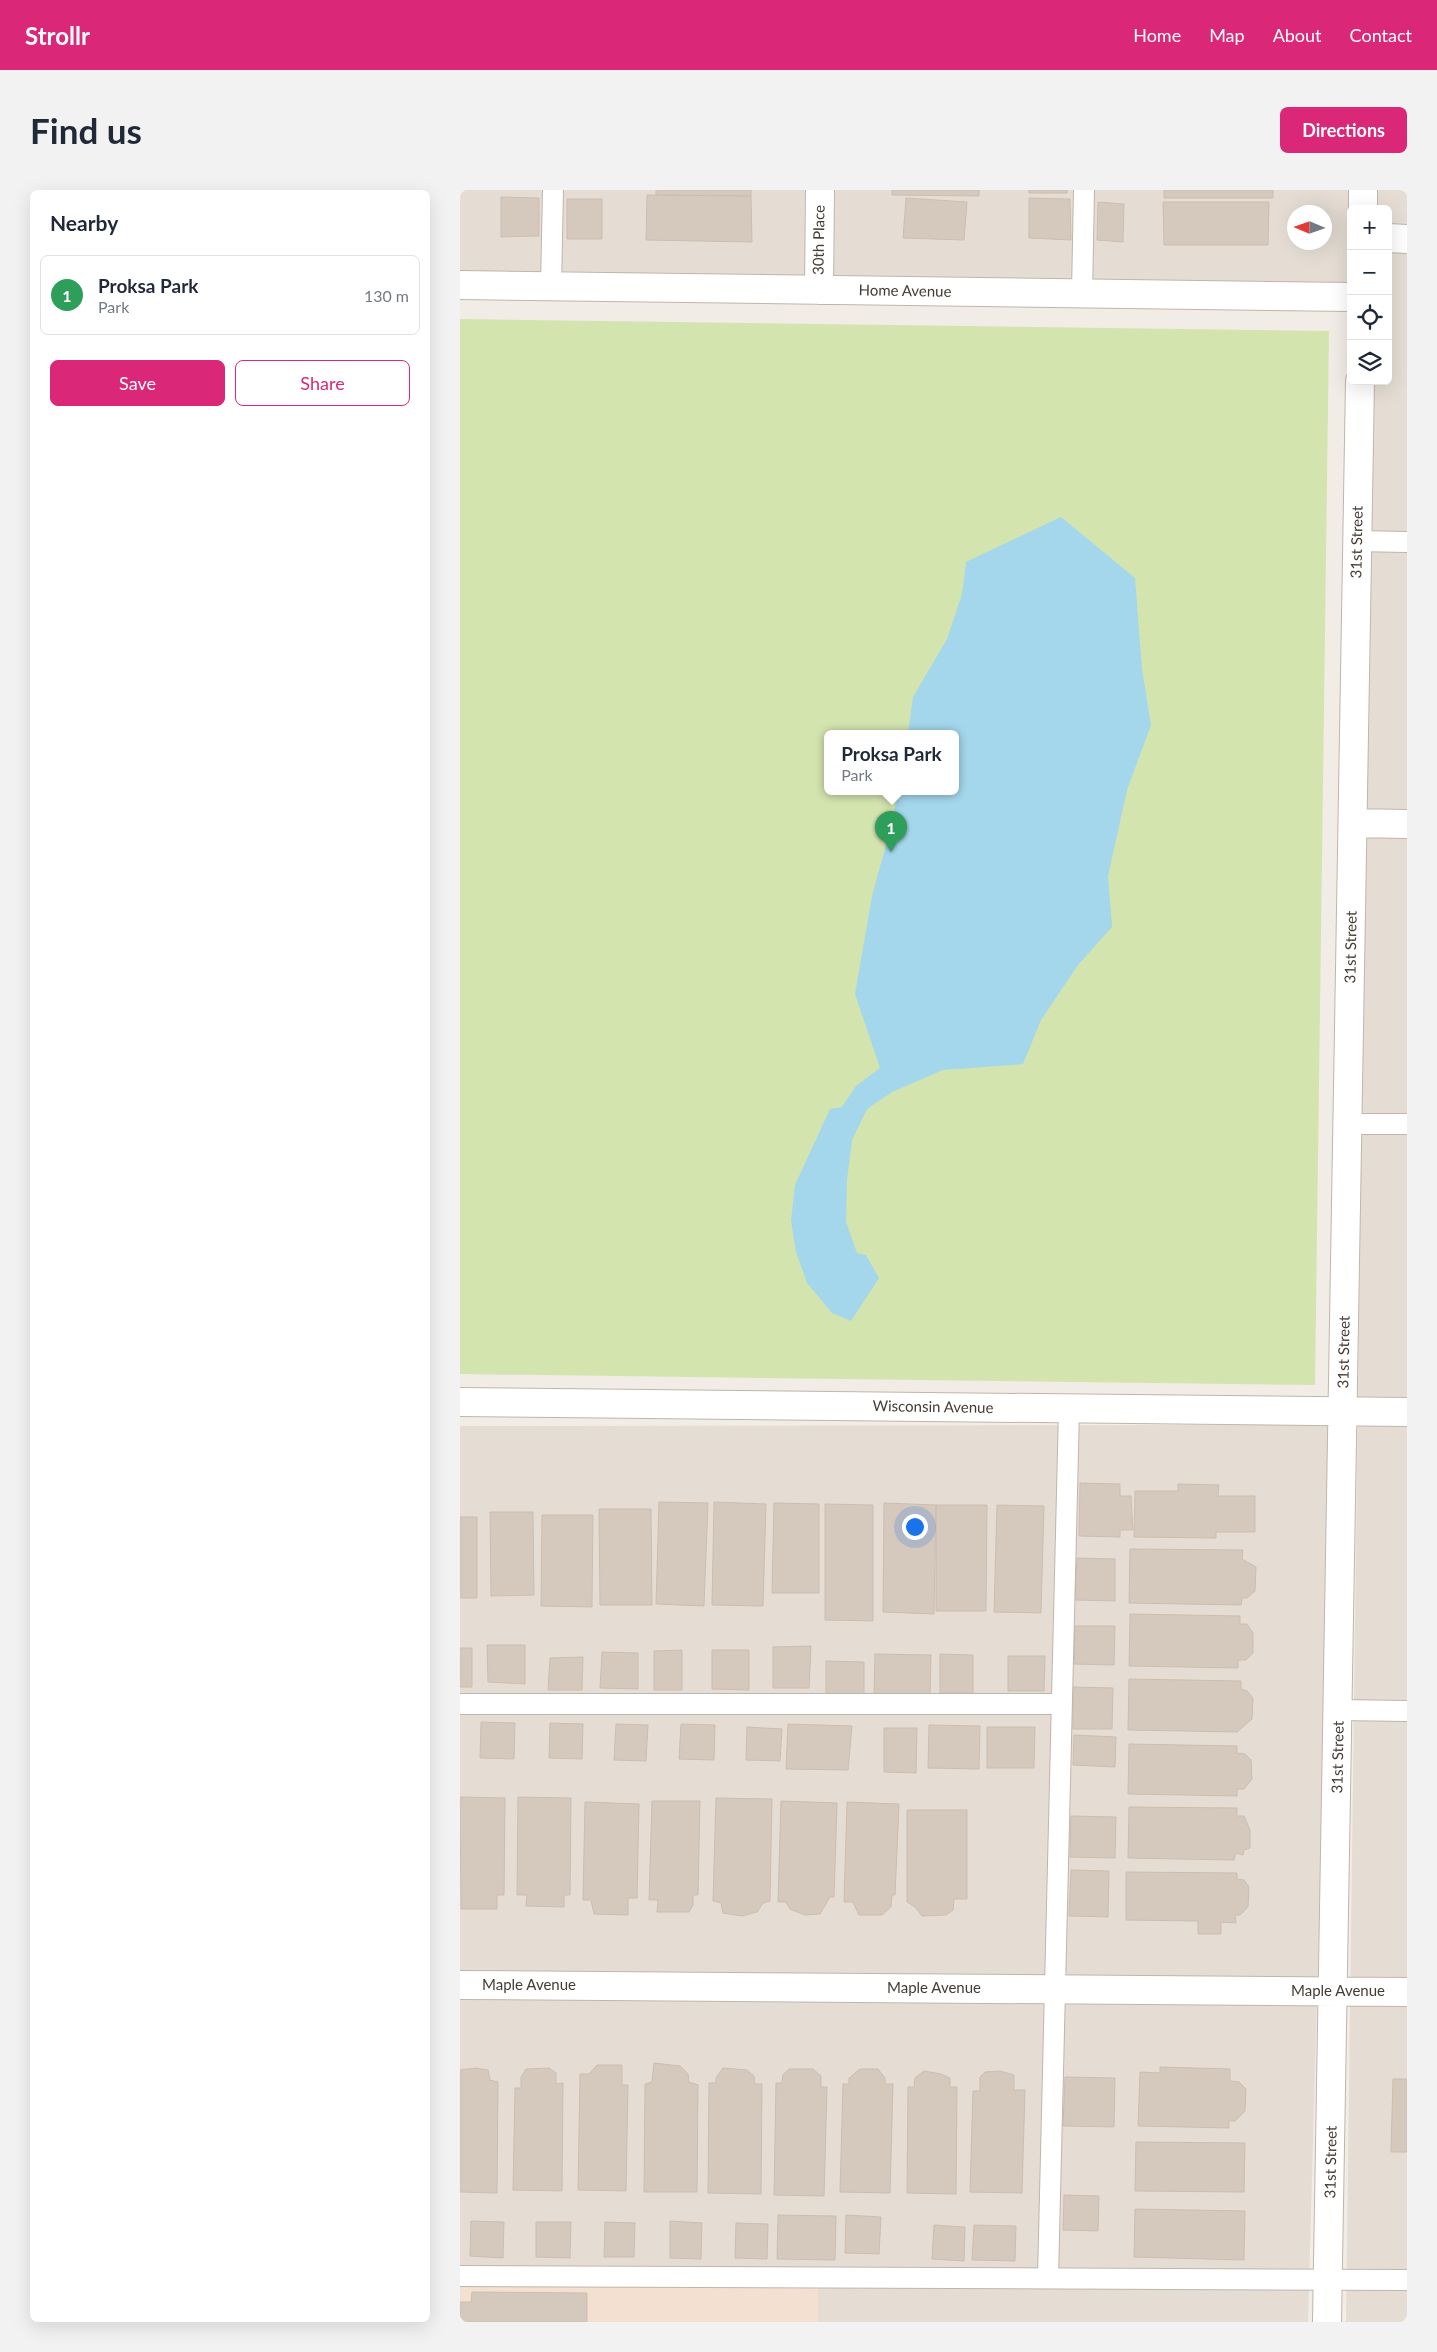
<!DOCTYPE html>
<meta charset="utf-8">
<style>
:root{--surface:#fff;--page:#f2f2f3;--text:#1f2937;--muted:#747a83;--line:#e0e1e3;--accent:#db2777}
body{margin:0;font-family:Lato,sans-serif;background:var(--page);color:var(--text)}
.controls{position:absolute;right:15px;top:15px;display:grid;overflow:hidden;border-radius:8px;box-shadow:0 5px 20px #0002}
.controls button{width:45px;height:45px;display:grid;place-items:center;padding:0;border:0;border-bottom:1px solid var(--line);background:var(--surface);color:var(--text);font:25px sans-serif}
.compass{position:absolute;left:827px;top:15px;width:45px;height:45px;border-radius:50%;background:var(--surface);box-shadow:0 5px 20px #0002;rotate:272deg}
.you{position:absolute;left:454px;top:1336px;width:18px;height:18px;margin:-12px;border:4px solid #fff;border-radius:50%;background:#1a73e8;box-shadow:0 0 0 8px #1a73e833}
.badge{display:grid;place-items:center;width:32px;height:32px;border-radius:50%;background:var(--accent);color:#fff;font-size:16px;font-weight:700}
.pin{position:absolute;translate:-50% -41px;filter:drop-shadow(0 1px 2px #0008)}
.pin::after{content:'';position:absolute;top:26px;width:18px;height:15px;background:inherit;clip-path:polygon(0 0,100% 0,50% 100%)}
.popup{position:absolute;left:364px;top:540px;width:135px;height:65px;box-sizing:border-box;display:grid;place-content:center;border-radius:8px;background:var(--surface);filter:drop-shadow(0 1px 4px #0005);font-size:16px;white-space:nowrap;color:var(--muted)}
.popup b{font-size:19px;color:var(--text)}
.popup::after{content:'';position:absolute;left:50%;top:100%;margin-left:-10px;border:10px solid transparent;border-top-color:var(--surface)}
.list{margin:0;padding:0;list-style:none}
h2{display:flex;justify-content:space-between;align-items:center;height:65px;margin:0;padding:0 20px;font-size:21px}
h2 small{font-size:16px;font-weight:400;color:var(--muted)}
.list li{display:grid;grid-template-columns:32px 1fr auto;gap:15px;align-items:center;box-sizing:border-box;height:80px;margin:0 10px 10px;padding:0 10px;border:1px solid var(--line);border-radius:8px}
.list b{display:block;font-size:19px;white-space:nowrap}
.list p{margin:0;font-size:16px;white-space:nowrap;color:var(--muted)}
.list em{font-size:16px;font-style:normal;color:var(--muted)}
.actions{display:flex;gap:10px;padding:15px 20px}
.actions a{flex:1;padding:11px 0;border:1px solid var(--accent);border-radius:8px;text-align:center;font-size:18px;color:var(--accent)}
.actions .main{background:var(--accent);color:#fff}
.icon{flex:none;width:28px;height:28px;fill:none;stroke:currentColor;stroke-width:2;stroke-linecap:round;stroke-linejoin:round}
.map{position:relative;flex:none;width:947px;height:2132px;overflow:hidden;border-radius:8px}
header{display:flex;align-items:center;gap:30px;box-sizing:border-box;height:70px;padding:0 25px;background:var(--accent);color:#fff}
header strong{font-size:24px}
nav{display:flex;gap:28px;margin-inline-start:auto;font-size:18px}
.intro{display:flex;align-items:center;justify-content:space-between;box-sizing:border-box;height:120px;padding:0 30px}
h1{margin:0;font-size:35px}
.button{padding:12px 22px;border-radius:8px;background:var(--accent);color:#fff;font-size:18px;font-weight:700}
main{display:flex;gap:30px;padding:0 30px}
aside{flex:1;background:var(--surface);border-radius:8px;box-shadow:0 5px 20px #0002}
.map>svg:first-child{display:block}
.residential{fill:#e5ddd3;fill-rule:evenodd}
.commercial{fill:#f3e0d1}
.green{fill:#d3e4af;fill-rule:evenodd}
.water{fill:#a4d7ec}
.building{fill:#d5c9be;stroke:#cdbdaf}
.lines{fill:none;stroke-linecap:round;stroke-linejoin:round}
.lane-casing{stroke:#bfb6ab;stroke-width:22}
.street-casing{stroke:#bfb6ab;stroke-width:30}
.lane{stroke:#fff;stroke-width:20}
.street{stroke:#fff;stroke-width:28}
.labels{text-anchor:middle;stroke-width:5;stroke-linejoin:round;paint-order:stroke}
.street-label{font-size:15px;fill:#433c35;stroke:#fff}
</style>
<header>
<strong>Strollr</strong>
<nav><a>Home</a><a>Map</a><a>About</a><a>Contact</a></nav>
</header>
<div class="intro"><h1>Find us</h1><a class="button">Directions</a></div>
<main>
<aside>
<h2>Nearby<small></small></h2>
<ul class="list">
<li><span class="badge" style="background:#2e9e5b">1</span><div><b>Proksa Park</b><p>Park</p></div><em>130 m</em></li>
</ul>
<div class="actions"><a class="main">Save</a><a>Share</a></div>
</aside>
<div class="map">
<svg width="947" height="2132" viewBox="0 0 947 2132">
<rect width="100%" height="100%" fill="#f1ece5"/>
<path class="residential" d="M0,0h890l-1,94 -889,-10zM834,22h30v30h-30z
M913,0h34v41l-19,-1v-21h-15z
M928,59h19v2073h-61l25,-1941h17z
M873,1235l-25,897h-490v-35l-358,-3v-858z"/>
<path class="commercial" d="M0,2094l358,3v35h-358z"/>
<path class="green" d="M0,129l869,12 -14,1054 -855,-11zM367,543h128v58h-128z"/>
<path class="water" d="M601,327l74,61 7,91 9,56 -24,65 -19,86 4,51 -34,38 -37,55 -18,44 -80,6 -51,22 -25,17 -15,31 -5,40 -1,42 11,31 9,2 13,23 -28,43 -19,-8 -25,-30 -11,-31 -5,-31 4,-36 35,-76 12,-2 14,-21 24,-18 -25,-74 17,-98 20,-73 6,-32h57v-58h-47l5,-36 34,-58 15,-45 4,-32z"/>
<path class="building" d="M196,0h95v6l-95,-1z
M432,0h87v6l-87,-1z
M569,0h38v3h-38z
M704,0h109v8h-109z
M187,5l104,1 1,46 -106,-2z
M41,7l38,1v38l-38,1z
M446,8l61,4 -3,38 -61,-2z
M569,8l41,1 1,41 -42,-2z
M107,9h35v40h-35z
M638,12l26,2 -1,38 -26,-2z
M703,12h106l-1,43h-104z
M620,1293l40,1v12h11l2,34h-13v7l-41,-1z
M718,1294l41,1 -1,11h37v36h-39v6l-82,-1 1,-46h43z
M199,1312l49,1 -4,103 -48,-2z
M254,1312l52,2 -3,102 -51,-1z
M314,1313l45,1v89h-47z
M424,1313l52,2 -2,109 -51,-2z
M365,1314l48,1v116l-48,-1z
M476,1315h51l-1,106h-50z
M537,1315l47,1 -3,107 -47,-1z
M139,1319h52l1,96h-52z
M30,1322h43l1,83 -43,1z
M82,1325h51l-1,92 -51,-1z
M0,1327h17v81h-17z
M670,1359l113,1 -1,9 14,8 -1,24 -8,7h-5l-1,7 -112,-2z
M617,1368l38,1v42l-40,-1z
M670,1424l110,2v8h7l6,9v20l-7,7h-8v8l-109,-2z
M615,1436h40l-1,39 -40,-1z
M27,1455h38v39l-37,-2z
M351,1456l-2,42h-36v-41z
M0,1458h12v39h-12z
M222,1460v40h-28v-39z
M252,1460h37v40l-37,-1z
M142,1462l36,1v36l-38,-1z
M415,1464l56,1 -1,42h-56z
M480,1464l33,1v38h-33z
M548,1466h37l-1,35h-36z
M123,1467l-1,33h-34l2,-32z
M366,1471l38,1v33l-38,-1z
M669,1489l112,2v8l6,2 6,7 -1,21 -15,13 -109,-2z
M613,1497l40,1 -1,41h-39z
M21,1532l34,1 -1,36 -34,-1z
M90,1533l33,1 -1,35 -33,-1z
M156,1534l32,1 -2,36 -32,-1z
M221,1534l34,1 -1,35 -35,-1z
M328,1534l64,2 -4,44 -62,-1z
M469,1535l51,1 -1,43 -51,-1z
M287,1537l35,2 -2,32 -34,-1z
M527,1537h48l-1,41h-47z
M424,1538h33l-1,45 -32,-1z
M614,1545l42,2 -1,30 -42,-2z
M669,1554l108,2v7l8,1 6,6 1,19 -8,10h-7v7l-109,-2z
M0,1607l45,1 -1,97h-7v14h-36z
M58,1607l53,1 -1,97h-6v12l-38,-1 1,-11h-10z
M256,1608l56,1 -2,102 -7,2 -6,9 -15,4 -19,-3 -2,-10 -8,-2z
M192,1611h48l-2,94h-5v10l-4,7h-32l1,-12h-9z
M321,1611l56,2 -3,94h-4l-10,17 -15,1 -15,-6 -4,-7h-8z
M125,1612l54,2 -2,94h-9v17l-34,-1 -3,-14h-8z
M387,1612l52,2 -4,91h-3l-1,12 -9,8h-23l-6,-13h-9z
M669,1617l108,1v8h7l6,14v18l-6,2 -1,5 -7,-2 -2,7 -106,-2z
M447,1620h60v89h-13l-1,11 -7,5 -24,1 -7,-9 -8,-5z
M611,1626l45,1 -1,41 -45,-1z
M611,1680l38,1 -1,46 -39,-1z
M666,1682l111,1v6l7,1 5,7 -1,20 -8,8h-5l1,8 -15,-1v12h-23v-13l-72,-1z
M194,1873l26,3 8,8 1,8 9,3 -1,107h-53l1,-108 7,-2z
M137,1875h25v20h6l-2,106 -48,-1 2,-116h9z
M700,1877l70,2v12l9,1 7,7 -1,22 -10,10h-6v7l-91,-2 2,-54 20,1z
M16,1878l12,2 2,10 8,2 -1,111 -37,-1v-122z
M89,1878l7,5v11l7,-1 -1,108 -49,-1 2,-102h6v-11l5,-8z
M263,1878l24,2 7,6 1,8h7l-1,110 -53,-1 1,-110h7v-5z
M329,1879h24l8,7v11h6l-3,109 -50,-1 2,-112h6l1,-8z
M400,1879h18l7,9v6h8l-3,109 -50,-1 3,-108h6v-6z
M464,1881l17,3 9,4v9h7l-1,107 -49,-1 1,-106h6l1,-9z
M540,1881l14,4v15h11l-3,103 -52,-1 3,-101h7v-14l5,-5z
M605,1887l50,1 -1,49 -51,-1z
M933,1889h14v73h-16z
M676,1952l109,1 -1,49 -109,-1z
M604,2005l35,1 -1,35 -35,-1z
M675,2019l110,2 -1,49 -110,-3z
M318,2025l58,1 -1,44 -58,-1z
M386,2025l35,2 -2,37 -34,-1z
M11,2031l33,1 -1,36 -33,-2z
M210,2031l32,2 -1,36 -31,-1z
M76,2032h35l-1,36 -34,-1z
M145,2032l30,1 -1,34h-30z
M276,2033l32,1 -1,35 -32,-1z
M474,2035l31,2 -1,34 -32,-2z
M514,2035l42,1 -1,35 -43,-1z
M12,2102l115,1v29h-127v-20h11z"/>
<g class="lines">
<defs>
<path id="lane" d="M91,96l2,-96
M622,104l2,-104
M897,351l50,1
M888,934h59
M0,1514h602
M879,1520l68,1
M0,2086l947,4
M588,2088l21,-869"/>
<path id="street" d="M903,19v-19
M928,48l19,1
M0,95l891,12
M359,100l1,-100
M893,633l54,1
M0,1212l947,10
M0,1795l947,7
M867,2132l33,-1941"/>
</defs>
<use href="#lane" class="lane-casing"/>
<use href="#street" class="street-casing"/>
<use href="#lane" class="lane"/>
<use href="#street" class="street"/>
</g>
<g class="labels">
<g class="street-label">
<text transform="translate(359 50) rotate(-89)" y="5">30th Place</text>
<text transform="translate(445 101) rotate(1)" y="5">Home Avenue</text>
<text transform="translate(897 352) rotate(-89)" y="5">31st Street</text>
<text transform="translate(891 757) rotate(-89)" y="5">31st Street</text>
<text transform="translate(884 1162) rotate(-89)" y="5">31st Street</text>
<text transform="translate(473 1217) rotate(1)" y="5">Wisconsin Avenue</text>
<text transform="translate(878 1567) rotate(-89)" y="5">31st Street</text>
<text x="69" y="1800">Maple Avenue</text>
<text x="474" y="1803">Maple Avenue</text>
<text x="878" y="1806">Maple Avenue</text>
<text transform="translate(871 1972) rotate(-89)" y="5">31st Street</text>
</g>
</g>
</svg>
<div class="controls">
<button>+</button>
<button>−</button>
<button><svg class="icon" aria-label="locate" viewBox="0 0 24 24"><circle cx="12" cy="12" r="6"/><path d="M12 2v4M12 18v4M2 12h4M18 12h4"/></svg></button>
<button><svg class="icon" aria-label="layers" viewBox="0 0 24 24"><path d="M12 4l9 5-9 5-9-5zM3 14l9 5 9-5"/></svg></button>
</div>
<svg class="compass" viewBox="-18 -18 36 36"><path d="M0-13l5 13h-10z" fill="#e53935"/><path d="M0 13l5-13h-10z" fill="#747a83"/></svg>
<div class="you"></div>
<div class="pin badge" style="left:431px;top:662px;background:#2e9e5b">1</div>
<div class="popup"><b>Proksa Park</b>Park</div>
</div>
</main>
